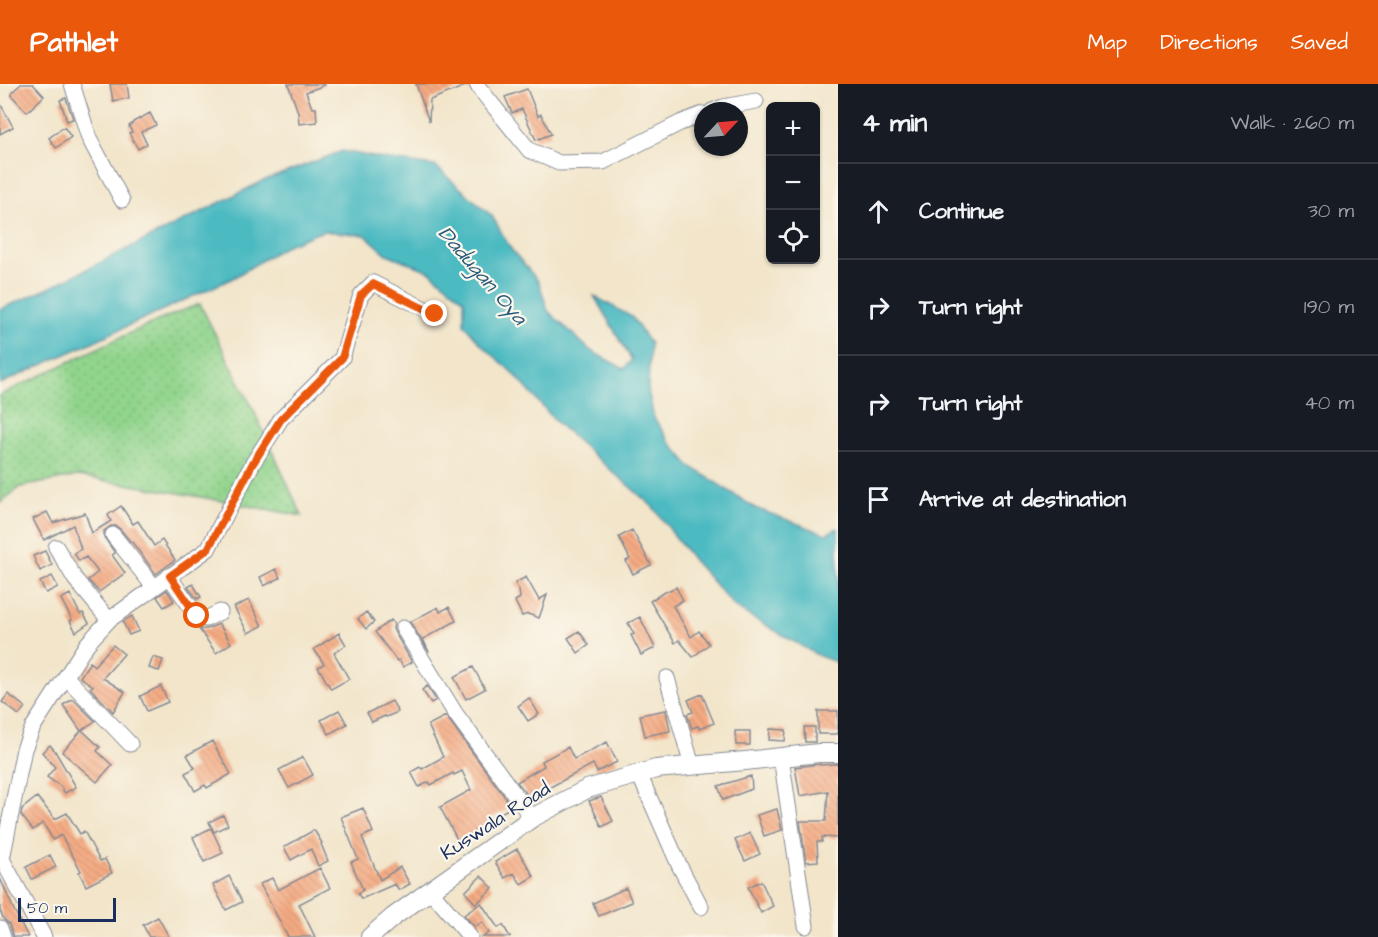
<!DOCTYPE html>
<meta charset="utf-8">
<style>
:root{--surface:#171b24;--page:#20242c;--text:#f1f3f6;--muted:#9ea1a6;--line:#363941;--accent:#ea580c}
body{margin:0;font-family:"Architects Daughter",sans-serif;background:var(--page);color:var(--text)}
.controls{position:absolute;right:18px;top:18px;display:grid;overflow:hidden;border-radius:9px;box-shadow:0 2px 4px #0004}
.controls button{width:54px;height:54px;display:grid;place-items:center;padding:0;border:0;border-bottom:2px solid var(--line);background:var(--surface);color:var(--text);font:30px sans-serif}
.compass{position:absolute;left:694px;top:18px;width:54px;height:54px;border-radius:50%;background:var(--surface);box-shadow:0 2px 4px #0004;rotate:64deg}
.scale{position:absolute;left:18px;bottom:15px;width:98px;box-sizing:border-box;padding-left:6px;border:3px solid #1b2f5e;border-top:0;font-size:16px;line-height:21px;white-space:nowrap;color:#1b2f5e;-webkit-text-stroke:4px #fbf7ec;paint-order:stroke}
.stop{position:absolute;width:18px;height:18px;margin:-14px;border:4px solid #ea580c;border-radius:50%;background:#fff}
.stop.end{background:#ea580c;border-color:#fff;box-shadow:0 2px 6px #0008}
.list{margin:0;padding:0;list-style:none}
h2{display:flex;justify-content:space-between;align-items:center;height:78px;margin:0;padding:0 24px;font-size:26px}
h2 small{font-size:20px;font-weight:400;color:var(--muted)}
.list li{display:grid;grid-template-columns:39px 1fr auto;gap:18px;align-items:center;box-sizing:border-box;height:96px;padding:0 24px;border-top:2px solid var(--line)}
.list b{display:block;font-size:22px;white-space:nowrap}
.list em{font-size:20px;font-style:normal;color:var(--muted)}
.icon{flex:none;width:33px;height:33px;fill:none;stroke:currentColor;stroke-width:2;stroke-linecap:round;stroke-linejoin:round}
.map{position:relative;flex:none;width:838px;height:853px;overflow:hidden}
header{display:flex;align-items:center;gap:36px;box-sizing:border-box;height:84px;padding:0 30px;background:var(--accent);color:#fff}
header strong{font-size:28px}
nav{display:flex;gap:33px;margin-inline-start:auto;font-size:21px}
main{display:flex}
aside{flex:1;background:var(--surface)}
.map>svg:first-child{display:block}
.grass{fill:url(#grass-dots);stroke:#568275;stroke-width:1.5}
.water{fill:#4bbac1;stroke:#337490;stroke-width:1.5}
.building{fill:url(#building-back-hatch)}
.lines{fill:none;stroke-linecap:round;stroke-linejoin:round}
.minor-casing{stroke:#868a94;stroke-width:17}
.tertiary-casing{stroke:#868a94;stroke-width:20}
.minor{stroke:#fff;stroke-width:15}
.tertiary{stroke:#fff;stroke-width:18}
.route{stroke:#ea580c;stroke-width:8}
.labels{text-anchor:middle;stroke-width:4.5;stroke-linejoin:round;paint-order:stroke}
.street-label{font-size:20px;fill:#1b2f5e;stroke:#fbf7ec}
.water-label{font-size:21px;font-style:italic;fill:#29597c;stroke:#fbf7ec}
</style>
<header>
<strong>Pathlet</strong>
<nav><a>Map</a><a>Directions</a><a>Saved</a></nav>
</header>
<main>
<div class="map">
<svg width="838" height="853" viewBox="0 0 838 853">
<defs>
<pattern id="grass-dots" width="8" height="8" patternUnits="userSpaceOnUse" patternTransform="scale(1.5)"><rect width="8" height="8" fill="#91d48c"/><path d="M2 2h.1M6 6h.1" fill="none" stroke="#7cb67b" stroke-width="1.8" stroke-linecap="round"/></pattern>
<pattern id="building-back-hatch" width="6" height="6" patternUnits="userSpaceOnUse" patternTransform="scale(1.5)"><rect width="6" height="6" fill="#f5ab82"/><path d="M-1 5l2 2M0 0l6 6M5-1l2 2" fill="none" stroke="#d19373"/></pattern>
</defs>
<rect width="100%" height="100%" fill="#fbf7ec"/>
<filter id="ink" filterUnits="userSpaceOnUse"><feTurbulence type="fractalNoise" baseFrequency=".0167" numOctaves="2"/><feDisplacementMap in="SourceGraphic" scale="12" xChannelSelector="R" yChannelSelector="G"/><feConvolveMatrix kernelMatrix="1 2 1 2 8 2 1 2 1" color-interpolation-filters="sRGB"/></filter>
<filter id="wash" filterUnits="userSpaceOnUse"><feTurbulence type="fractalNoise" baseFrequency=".008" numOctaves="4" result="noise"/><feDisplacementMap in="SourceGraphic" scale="24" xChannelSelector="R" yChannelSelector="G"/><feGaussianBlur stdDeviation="1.35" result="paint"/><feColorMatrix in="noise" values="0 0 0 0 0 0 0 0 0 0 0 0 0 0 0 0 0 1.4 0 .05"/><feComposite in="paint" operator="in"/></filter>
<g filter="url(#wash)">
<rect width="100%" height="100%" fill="#f2e5ca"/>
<path class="grass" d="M200,220l55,109 47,103 -112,-21 -112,-19 -58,11 -20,16v-108c66,-31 132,-66 200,-91z"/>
<path class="water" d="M342,67l42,8 51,7 57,50 19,33 28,33 9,29 43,40 33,18 8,-9 -38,-64 38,21 18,27 -2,46 6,28 15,23 21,25 65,42 71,26 12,-6v135l-21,-8 -81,-47 -43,-48 -40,-53 -95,-83 -43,-49 -34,-31 -17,-20v-24l-35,-29 -42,-17 -22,-19 -42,-4 -36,14 -54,33 -233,106v-75l47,-20 216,-108z"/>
<g id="blocks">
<path class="building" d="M21,0h12l11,12 -17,16 -15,-16v-4z
M110,0h17l2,14 -16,3z
M288,0h36l1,1 -19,7 6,16h4l1,14 -18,2 -1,-12z
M416,0h51l1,1 -38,15 -1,22z
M527,5l11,27 3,-2 10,20 -15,6 -14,-31 -10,4 -7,-16z
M66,14l7,21 -6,2 -7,-21z
M0,19l13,24 -13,7z
M150,29l6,12 -15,7 6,12 -9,5 -9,-16 3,-1 -3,-6 4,-3v-1z
M64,43l7,10 -15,11 -7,-10z
M121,422l12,18 5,-3 16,25 8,-6 13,20 -19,14 -24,-32h-1l-11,-13 -4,-3h-5l-7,5v6l11,16 -3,2 13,18 -26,19 -11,-12 10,-8 -12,-15 -7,4 -5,-8 7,-4 -8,-24 -29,15 -11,-21 14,-7 6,11 32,-10 7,20 19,-12 -3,-6z
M632,446l19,35 -18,9 -7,-13 4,-2 -11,-22z
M45,467l7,14 -12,6 -7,-15z
M276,485l4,9 -16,8 -4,-9z
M52,492l6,11 -12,6 -6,-11z
M526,493l13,23 8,-5 -8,23 -11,-4 -6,2 -7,-15 5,-3 -1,-8 -4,-7z
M193,500l8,13 -4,2 -9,-12z
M676,503l7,13 -10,6 18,31 8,-6 10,13 -16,13 -14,-17 -4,3 -25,-42 11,-7z
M167,506l7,11 -10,6 -7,-10z
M70,510l10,20 3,-1 6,10 -13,9 -6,-11 2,-1 -11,-21z
M249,516l13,26 -14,7 -14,-26z
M438,523l2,5 9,-5 7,14 -33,18 6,13 -19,-30z
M366,528l8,10 -8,7 -8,-10z
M132,532l7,15 -10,4 -6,-13z
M640,533l15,31 -14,7 -10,-20 3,-1 -6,-11z
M391,536l3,4 -1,5 2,4 17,29 -9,5 -4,-7 -2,1 -22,-29z
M219,540l12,19 -15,10 -17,-24h8z
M579,547l10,14 -11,8 -10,-15z
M339,549l7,12 -12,8 15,26 -18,10 -13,-22 6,-3 -10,-15z
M113,561l11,9 -21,24 22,14 -12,20 -23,-24 3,-2 -13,-9 10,-15 4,4z
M153,573l10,3 -4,11 -10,-3z
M473,583l12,22 -19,10 -12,-22z
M161,602l7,16 -21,9 -7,-15z
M427,602l9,14 -5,3 -9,-13z
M8,610l17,13 -6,8 -17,-13z
M702,610l12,29 -15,6 -1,-3 -6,2 -5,-14 6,-2 -5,-12z
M529,614l10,16 -11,7 -10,-15z
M73,615l22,22 -13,9 18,17 -3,4 15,14 -15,17 -35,-30 19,-21 -18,-26z
M392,617l6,11 -12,5 -1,-1 -13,6 -5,-9z
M339,626l8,14 -18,10 -8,-14z
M666,626l4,21 -25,5 -5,-21z
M818,627h20v23h-20z
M446,632l66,91 -25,13 3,5 -32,16 -18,-34 31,-17 -9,-19 -8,4 -1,-2 -22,12 -2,-3 -10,5 -8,-15 9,-5 2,2 21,-12 -15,-32z
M804,643h11v15h-10z
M770,645l16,1 -1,11 -16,-1z
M735,647h15v14h-14z
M212,657l19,33 -24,14 -2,-3 -10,6 -10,-18 10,-5 -8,-13z
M607,658l10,20 -20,10 -4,-8 -63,34 -13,-16 27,-16 -2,-5 26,-14 6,12z
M50,661l5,6 21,36 -11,6 -5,-7 -13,-9 8,-10 -13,-15z
M303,673l10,18 -24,13 -10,-18z
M820,680v1l18,-1v74l-16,-1v5h-5l1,19 -12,1 -6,-41h26l2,-30 -28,5 -5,-29z
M751,692l1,13 -29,11 -5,-14z
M37,713l18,22 12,-6 13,21 4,-3 16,30 5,-2 7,14 -26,13 -7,-14 2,-1 -20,-36 -8,5 -10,-17 -10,7 -12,-15 1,-6z
M601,713l12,24 -11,6 -13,-26z
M363,724l10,24 -11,5 18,43 20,-13 10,17 -11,6 -4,-6 -34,15 -3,-6 5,-3 -12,-28 7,-3 -17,-42z
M777,725l5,21 -18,6 -7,-21z
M223,731l5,10 -14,7 -5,-10z
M211,744l12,25 -19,9 -11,-25z
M314,746l8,13 -1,1 7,17 -10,5 -7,-17 -20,11 -7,-13z
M750,749l10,21 -15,7 -10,-21z
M517,765l17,27 -13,8 -7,-11 -9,5 -10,-16z
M50,771l6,12 -24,12 -6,-12z
M320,784l10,20 -31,16 16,33h-27l-28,-53 12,-6 6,12z
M229,792l13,26 -16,8 -13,-25z
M481,792l12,12 -17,16 -11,-12z
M0,794l14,32 14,27h-15l-4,-13 -6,-6 -3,-8z
M761,797l12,25 -12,7 -13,-26z
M626,804l6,14 -33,14 -6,-13z
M481,819l17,25 5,-3 7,12h-27l6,-4 -7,-11 -7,5 -11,-12z
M158,833l11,20h-20l-6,-12z"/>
</g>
</g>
<g filter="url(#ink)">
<use href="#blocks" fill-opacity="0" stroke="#868a94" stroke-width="1.5"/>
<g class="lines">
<defs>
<path id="minor" d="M72,0l17,54 33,62
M477,0l2,4 50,62 30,13 44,-1 77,-39 23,-9
M712,27l11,-4 33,-6
M113,451l41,52
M56,463l19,32 34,41
M169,492l28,40 9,3 14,-7
M403,544l52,85 77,105
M66,593l64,67
M667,594l25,88
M781,673l25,169
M639,690l40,91 22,42
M430,806l40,47
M0,844l3,9
M44,853l-42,-78 22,-110 9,-22 54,-83 22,-24 99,-71 45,-86 28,-44 61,-61 19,-63 12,-12 62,31"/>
<path id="tertiary" d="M370,853l23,-20 139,-99 55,-29 69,-20 89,-8 74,-8h19"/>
</defs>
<use href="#minor" class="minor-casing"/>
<use href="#tertiary" class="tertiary-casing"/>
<use href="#minor" class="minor"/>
<use href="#tertiary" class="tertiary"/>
</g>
</g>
<g class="lines" filter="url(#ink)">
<path class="route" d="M197,532l-27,-40 38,-27 45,-86 28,-44 61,-61 19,-63 12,-11 62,30"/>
</g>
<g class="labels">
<g class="street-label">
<text transform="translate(495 736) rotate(-33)" y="7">Kuswala Road</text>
</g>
<g class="water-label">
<text transform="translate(483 191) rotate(49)" y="7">Dadugan Oya</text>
</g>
</g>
</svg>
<div class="controls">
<button>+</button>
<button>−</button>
<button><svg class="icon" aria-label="locate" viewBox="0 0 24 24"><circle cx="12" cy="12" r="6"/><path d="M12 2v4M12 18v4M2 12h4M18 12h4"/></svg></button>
</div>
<svg class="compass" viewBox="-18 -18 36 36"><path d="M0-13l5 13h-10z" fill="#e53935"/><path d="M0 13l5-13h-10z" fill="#9ea1a6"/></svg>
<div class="scale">50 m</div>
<div class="stop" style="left:197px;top:532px"></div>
<div class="stop end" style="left:435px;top:230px"></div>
</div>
<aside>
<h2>4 min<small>Walk · 260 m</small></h2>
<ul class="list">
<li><svg class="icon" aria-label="ahead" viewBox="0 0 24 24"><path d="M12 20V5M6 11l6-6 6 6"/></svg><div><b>Continue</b></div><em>30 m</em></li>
<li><svg class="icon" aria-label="right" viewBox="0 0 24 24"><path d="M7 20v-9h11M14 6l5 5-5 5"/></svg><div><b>Turn right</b></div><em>190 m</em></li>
<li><svg class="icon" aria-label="right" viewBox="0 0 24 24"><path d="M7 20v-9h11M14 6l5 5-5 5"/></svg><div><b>Turn right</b></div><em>40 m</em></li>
<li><svg class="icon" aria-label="arrive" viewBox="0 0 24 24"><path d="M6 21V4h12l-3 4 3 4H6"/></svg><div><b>Arrive at destination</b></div></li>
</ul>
</aside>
</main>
